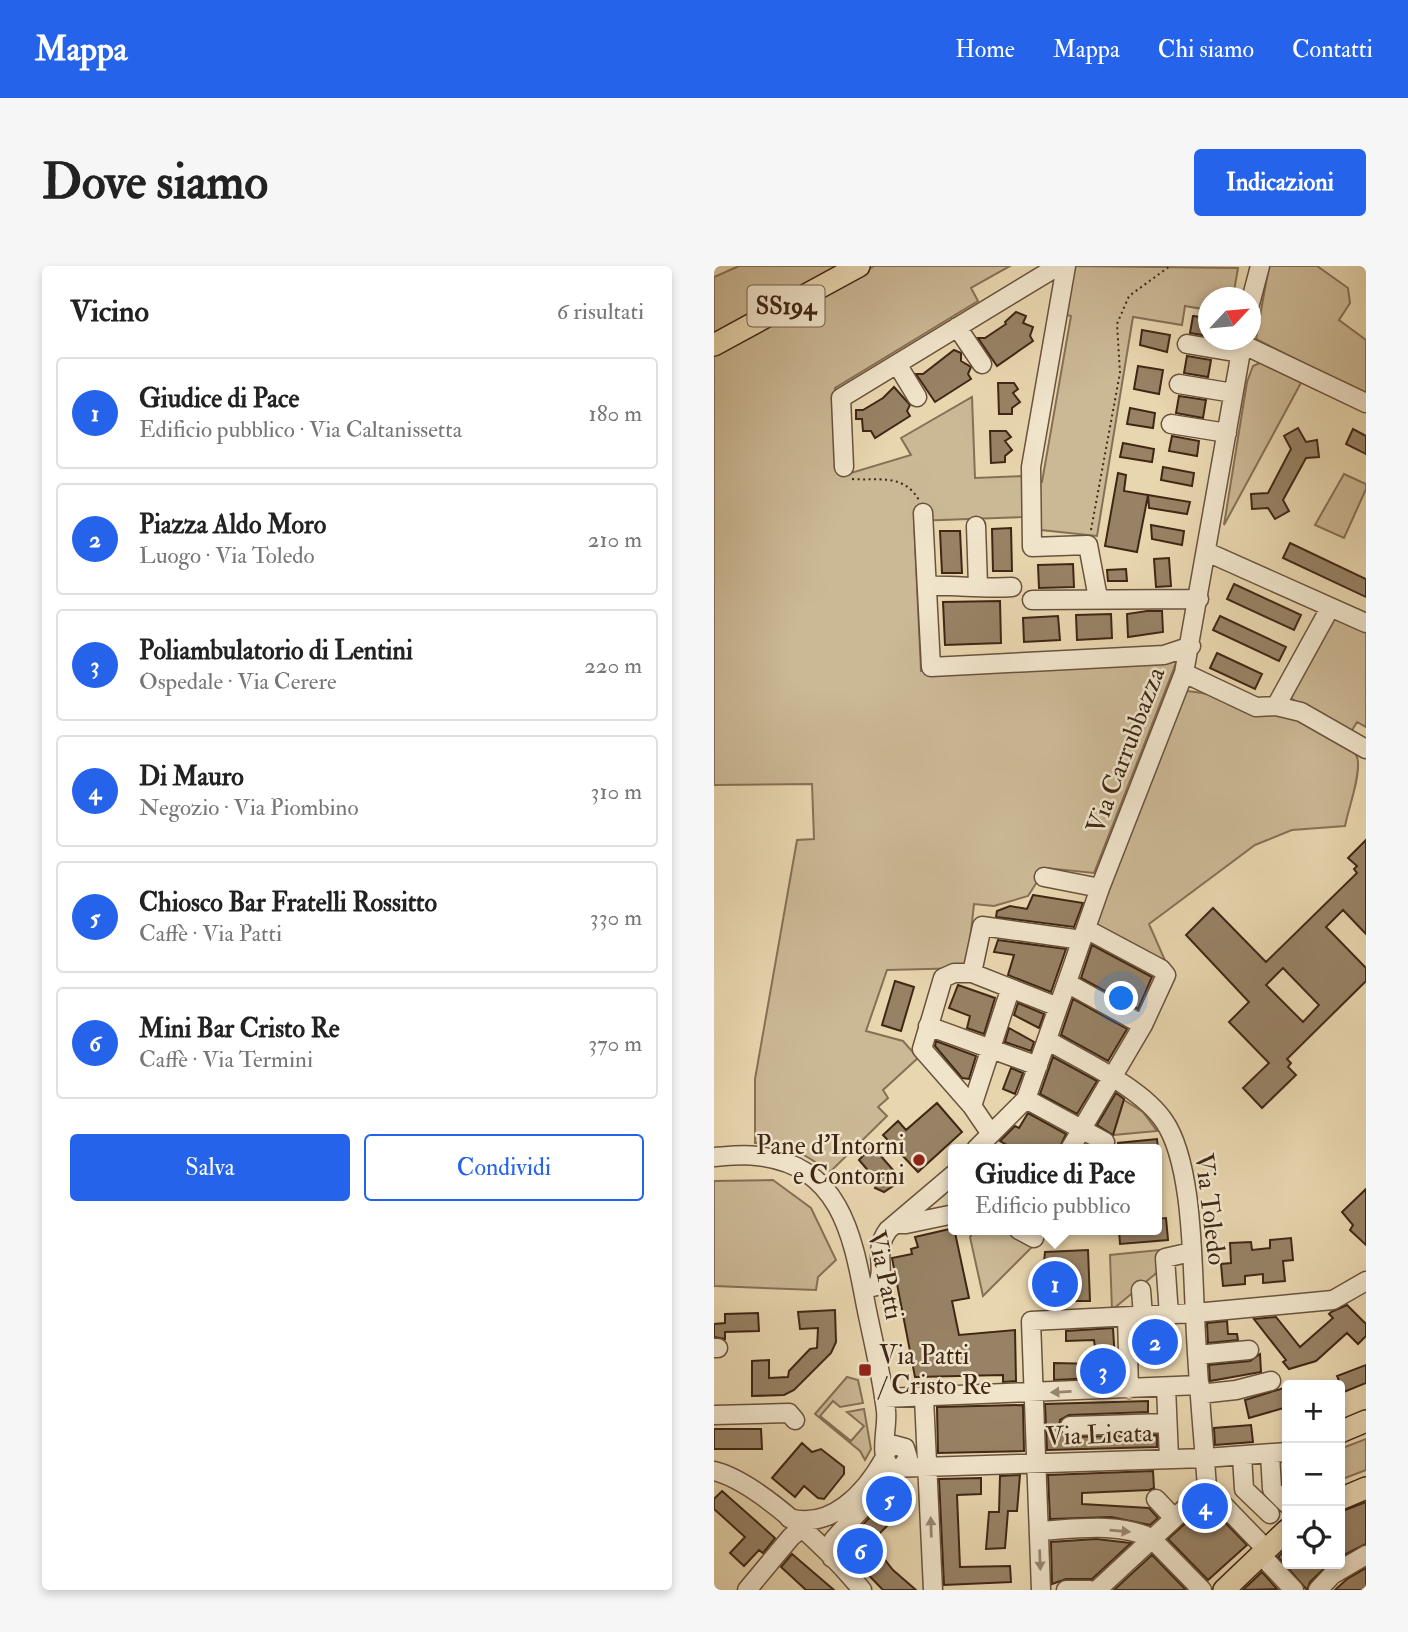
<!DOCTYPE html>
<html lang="it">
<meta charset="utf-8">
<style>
:root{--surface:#fff;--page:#f6f6f6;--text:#222;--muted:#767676;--line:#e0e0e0;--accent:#2563eb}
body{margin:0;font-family:"IM FELL Double Pica",serif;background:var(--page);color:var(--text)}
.controls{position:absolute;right:21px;bottom:21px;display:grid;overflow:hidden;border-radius:7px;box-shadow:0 4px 10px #0003}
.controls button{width:63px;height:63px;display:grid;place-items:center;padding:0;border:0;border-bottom:2px solid var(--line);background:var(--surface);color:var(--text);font:35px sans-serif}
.compass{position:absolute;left:484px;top:21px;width:63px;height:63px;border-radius:50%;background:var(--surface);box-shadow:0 4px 10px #0003;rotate:64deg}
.you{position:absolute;left:408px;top:733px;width:24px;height:24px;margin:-18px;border:5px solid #fff;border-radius:50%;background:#1a73e8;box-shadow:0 0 0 10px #1a73e833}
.badge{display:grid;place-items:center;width:46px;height:46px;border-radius:50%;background:var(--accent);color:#fff;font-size:23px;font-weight:700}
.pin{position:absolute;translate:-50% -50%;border:4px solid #fff;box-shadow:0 2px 7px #0006}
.popup{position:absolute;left:234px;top:878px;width:214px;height:91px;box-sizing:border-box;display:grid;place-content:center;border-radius:7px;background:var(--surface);filter:drop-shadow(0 2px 5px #0005);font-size:23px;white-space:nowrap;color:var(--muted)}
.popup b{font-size:26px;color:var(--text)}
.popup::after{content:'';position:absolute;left:50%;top:100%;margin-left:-14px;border:14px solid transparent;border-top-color:var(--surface)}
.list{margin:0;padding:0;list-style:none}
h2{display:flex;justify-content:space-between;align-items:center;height:91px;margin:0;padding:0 28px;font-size:30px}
h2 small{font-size:23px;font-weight:400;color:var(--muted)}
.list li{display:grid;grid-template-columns:46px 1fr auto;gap:21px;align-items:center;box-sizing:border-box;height:112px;margin:0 14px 14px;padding:0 14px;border:2px solid var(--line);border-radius:7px}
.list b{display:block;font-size:26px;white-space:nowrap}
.list p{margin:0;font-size:23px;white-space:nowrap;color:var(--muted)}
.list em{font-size:23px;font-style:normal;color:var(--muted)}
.actions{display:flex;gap:14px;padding:21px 28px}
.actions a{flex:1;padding:16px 0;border:2px solid var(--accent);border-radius:7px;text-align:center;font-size:24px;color:var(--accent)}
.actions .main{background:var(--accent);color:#fff}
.icon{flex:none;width:38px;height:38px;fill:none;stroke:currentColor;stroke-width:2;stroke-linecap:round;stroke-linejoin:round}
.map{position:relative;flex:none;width:652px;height:1324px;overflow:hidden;border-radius:7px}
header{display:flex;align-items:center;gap:42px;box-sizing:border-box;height:98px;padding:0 35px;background:var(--accent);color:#fff}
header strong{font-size:33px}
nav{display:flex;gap:38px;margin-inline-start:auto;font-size:24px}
.intro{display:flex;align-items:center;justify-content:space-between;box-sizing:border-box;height:168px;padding:0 42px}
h1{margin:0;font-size:49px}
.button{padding:18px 32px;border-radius:7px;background:var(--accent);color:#fff;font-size:24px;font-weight:700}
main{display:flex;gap:42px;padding:0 42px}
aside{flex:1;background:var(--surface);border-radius:7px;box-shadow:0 4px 10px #0003}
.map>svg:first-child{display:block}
.green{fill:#cbb895;stroke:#867055;stroke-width:2}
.building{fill:#978265;stroke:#402715;stroke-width:2;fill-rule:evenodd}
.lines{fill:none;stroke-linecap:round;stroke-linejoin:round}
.minor-casing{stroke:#6a533c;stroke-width:21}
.major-casing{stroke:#402715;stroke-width:24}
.path{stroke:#402715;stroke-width:2;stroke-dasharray:2 3.5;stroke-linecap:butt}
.minor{stroke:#f0e4cb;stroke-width:18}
.major{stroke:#e8d6af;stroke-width:21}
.oneway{fill:#988670}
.poi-dot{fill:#8f2418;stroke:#f0e4cb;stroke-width:2.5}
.labels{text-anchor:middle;stroke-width:5;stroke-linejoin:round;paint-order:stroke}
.shield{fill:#f0e4cb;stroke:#75604c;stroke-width:2}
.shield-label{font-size:24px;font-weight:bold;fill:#402715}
.street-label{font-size:26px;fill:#402715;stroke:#f0e4cb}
.poi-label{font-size:26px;fill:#402715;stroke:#f0e4cb;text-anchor:end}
</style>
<header>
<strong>Mappa</strong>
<nav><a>Home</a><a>Mappa</a><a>Chi siamo</a><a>Contatti</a></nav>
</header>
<div class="intro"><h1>Dove siamo</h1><a class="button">Indicazioni</a></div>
<main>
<aside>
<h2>Vicino<small>6 risultati</small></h2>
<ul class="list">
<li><span class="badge">1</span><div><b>Giudice di Pace</b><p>Edificio pubblico · Via Caltanissetta</p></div><em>180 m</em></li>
<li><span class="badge">2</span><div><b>Piazza Aldo Moro</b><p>Luogo · Via Toledo</p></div><em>210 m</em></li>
<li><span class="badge">3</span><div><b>Poliambulatorio di Lentini</b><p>Ospedale · Via Cerere</p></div><em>220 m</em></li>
<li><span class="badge">4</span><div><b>Di Mauro</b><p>Negozio · Via Piombino</p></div><em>310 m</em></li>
<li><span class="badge">5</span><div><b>Chiosco Bar Fratelli Rossitto</b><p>Caffè · Via Patti</p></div><em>330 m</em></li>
<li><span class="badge">6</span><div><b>Mini Bar Cristo Re</b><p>Caffè · Via Termini</p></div><em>370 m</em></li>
</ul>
<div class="actions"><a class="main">Salva</a><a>Condividi</a></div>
</aside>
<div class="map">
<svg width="652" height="1324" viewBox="0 0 652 1324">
<rect width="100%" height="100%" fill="#e8d6af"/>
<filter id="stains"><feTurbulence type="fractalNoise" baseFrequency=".00286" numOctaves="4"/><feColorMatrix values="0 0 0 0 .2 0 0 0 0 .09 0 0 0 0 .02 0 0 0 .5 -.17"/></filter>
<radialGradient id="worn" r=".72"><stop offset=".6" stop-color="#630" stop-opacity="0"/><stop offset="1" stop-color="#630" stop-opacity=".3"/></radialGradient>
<path class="green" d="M25,0h102l-127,70v-59z
M160,0h136l-39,22 7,13 -143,87 6,88 70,-21 -10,-17 71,-41 3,81 48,-2 2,41 -111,4 7,150 246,-13 9,5 -82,210 -48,-5 -18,28 -34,10 -20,-2 -7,64 -80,2 -21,61 37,10 15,17 -35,32 5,8 -10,9 9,9 -57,56c-24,-17 -45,-31 -75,-29v-64l42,-239 17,-1 -2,-55 -98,1v-431z
M357,0l167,2 -5,29 -25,1v12l-23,-4 -3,19 -49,-8 -36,219 -56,-6 -4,-6v-39l5,-3 29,-166 -8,-2z
M555,0h48l31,22 2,15 -11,17 27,20v54l-110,-55z
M548,96l40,19 -78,144 23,-143 6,-16z
M630,208l22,10v5l-22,49 -29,-13z
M624,351l28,11v99l-9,-5 -6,10 -45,-23 -19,-14 43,-76z
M471,425c32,2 172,34 173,71 1,19 -9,44 -13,64l-53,4 -37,15 -106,79 18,41 -72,-39z
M410,834l19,12 14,19 -44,4z
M59,914l38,28 25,52 -18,17 -2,13 -102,-4v-105z
M261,964h27l30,17 -49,49 -13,-59z
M445,984l1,20 -48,40 -2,-55z
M133,1111l11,3 5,23 -23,4 -7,-6 -13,15 31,25 13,-15 -17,-14 17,-3 7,40 -6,11 -5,-9 -45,-37z
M652,1173v31l-26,10v-31z"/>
<path class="building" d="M302,46l10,4 -3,7 10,4 -3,9 3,5 -36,25 -19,-28h7l21,-14 -1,-2z
M479,50l15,2v18l-18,-3z
M428,64l28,5 -3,17 -27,-7z
M240,84l7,3v8l10,6 -3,7 3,5 -36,23 -19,-28h7z
M473,90l24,4 -3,17 -24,-4z
M424,100l25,4 -4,24 -25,-5z
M284,117h16l4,6 -5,4 7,9 -8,6v6h-13z
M180,121l16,18 -3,6 3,5 -35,22 -4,-7h-8l-1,-12h-6v-9h7l20,-12z
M465,130l27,4 -3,18 -27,-5z
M416,142l25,5 -2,15 -26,-4z
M584,162l8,14 11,-2 2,17 -13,1 -23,42 6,11 -14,8 -7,-11 -16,1 -1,-15 17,-1 23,-44 -7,-13z
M639,163l13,7v18l-20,-10z
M276,165h16l5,6 -6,4 7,9 -7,6v6l-14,1z
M458,170l27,5 -2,15 -28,-5z
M409,177l31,6 -2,13 -32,-5z
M449,201l31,6 -2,13 -31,-6z
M404,207l8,2 -2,16 24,4 -11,57 -32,-6z
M434,229l42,7 -3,12 -38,-6z
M437,259l33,6 -2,14 -30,-6z
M297,262l1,43h-19l-1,-42z
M226,265h20l2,42h-20z
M576,277l76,36v18l-83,-39z
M455,292l2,28 -15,1 -2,-28z
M359,298l1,23 -35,1 -1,-23z
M412,303l1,12h-19l-1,-11z
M520,318l67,31 -7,15 -67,-31z
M286,335l1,42 -56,2 -2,-43z
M433,345h15l1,21 -35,5 -1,-23z
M397,348l1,24 -35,2 -1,-25z
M344,350l2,24 -36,2 -1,-24z
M506,350l66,31 -7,14 -66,-31z
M503,387l45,21 -7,15 -45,-21z
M652,574v94l-23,-24 -17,17 40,41v13l-79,78 4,4 -3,4 8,8 -34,33 -19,-20 26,-25 -40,-41 20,-20 -63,-67 27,-27 53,54 91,-89 -3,-4 3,-3 -9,-8zM569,702l36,37 -16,17 -37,-37z
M319,629l50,8 -9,24 -78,-10 1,-6 13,-5 17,3z
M284,674l68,9 -15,43 -43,-17 6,-20 -20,-3z
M378,679l60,32 -14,32 -57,-31z
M181,715l19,6 -13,44 -19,-6z
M244,719l37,13 -11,36 -17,-6 3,-12 -21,-8z
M359,733l54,30 -19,32 -47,-26z
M304,737l26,11 -5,14 -25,-13z
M295,762l25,14 -3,9 -26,-9z
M222,775l40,15 -7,23 -7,-1 -27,-32z
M339,791l44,24 -20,33 -37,-20z
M297,802l12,5 -8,21 -12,-5z
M402,827l8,6 -11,36 -16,-10z
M223,837l25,29 -44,40 -35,-37 15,-14 8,9z
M314,847l38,21 -7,15h-45l-14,-8 15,-15 4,2z
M443,873l1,10h-39l-1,-6z
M158,880l30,34 -18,12 -9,-4 3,-6 -19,-22z
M652,923v56l-16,-15 3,-5 -11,-13z
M452,952l2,22 -48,4 -1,-14h38v-11z
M240,962l15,70 -17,3 7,34 56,-5 1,51 -13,1v-7l-88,2 -23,-119 20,-4 -1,-5 7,-2 -3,-10z
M577,972l2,22 -10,1 2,20 -22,2v-9l-18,2v8l-22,2 -2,-22 10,-1 -1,-20 21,-1 1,8 18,-2v-8z
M374,984l2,51h-18v-7l-31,1 4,-43z
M633,1039l19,19v12l-8,8 -11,-11 -31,28 -27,8 -6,-7 3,-2 -32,-41 22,-2 24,30 33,-29 -4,-4 2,-2z
M121,1044l1,32 -5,11 -37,37 -10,5 -32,1v-35l17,-1v18l19,-1 1,-6 21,-22 7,-1 1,-20 -18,1 -2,-17z
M44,1047l1,18 -34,1v7l-11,-2v-13l11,-1v-9z
M513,1055l1,13h9l1,6 -30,3 -1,-20z
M399,1062l3,49 -62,3v-17l43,1 -3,-24 -28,1v-10z
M546,1088l1,18 -51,9 -1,-16 41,-4z
M652,1099v18l-22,9 -7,-16z
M573,1121v20l-38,11 -4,-18z
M434,1135v11l-79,3 -9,5 -1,7 5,9 6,1 87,-2v12l-110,3 -2,-46z
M309,1139l1,46 -86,2 -1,-46z
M537,1159l2,17 -38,3 -1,-17z
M0,1163h47l1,20h-48z
M88,1177l10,9 9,-3 23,18v7l-20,25 -6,-1 -14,-12 -9,11 -23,-19z
M439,1205l1,17 -5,2 -67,3v11l67,4 9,10 -8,7 -39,-8 -61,2 -2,-44z
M306,1209l-3,36h-9l-3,37 -19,1 3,-37h10l1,-36z
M267,1212v16l-24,1 3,72 50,-1 1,16 -67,3 -5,-106z
M8,1225l53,47 -12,15 -4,-3 -15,16 -14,-13 15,-16 -31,-28v-10z
M176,1229l13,15 -32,32 22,28 23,20h-33l-31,-32 4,-4 -4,-4 4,-5 -3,-2 9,-10 -4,-3z
M652,1236v42l-26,13v-45z
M493,1238l40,41 -39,35 -40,-41z
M382,1273l35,4 -39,36h-26l-14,5 -1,-42z
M573,1282v16h42l-19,18 -3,8 -29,-33z
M78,1288l42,36h-28l-25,-23z
M438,1289l34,35h-72z
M652,1302v22h-31l12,-11z
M548,1306l15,17 -34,1z"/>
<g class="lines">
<defs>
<path id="minor" d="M352,0l-35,201 1,80 56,-2 10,53
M536,38l10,-38
M243,61l25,37
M473,78l53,9
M528,78l124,59
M183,98l20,33
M465,118l54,9
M457,158l56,9
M130,201l-3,-69 217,-132
M209,247l8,154 233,-12 27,-9
M262,260l2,60
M493,286l159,71
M213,320c29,-1 56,3 85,1
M318,334l167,-1
M470,407l72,34 20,-1 25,6 65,37
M562,440l54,-98
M330,611l56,11
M258,707l10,-47 100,14
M353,717l76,42
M214,760l110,40
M333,774c35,21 94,47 117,81 29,42 28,141 31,192 2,59 8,117 12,175l-110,102
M312,833l79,43
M258,840l38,-116
M277,868l-19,-28 -50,-57 21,-71 11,-5h18l86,34
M262,883l50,-50 74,-211 84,-215 59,-333
M356,883l73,-124 23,-50 -5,-6 -75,-40
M0,891c14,-1 29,-3 43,-1 85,9 96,82 109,150 7,35 16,70 20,105 2,17 -8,45 5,57l314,-10 82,-6
M182,958h10l48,-10
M305,964l15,8
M149,1023l14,-3c10,-20 -5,-34 11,-56l66,-56
M427,1024l2,26
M455,1049l-4,-57 26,-6
M413,1051l2,72
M0,1082h4
M483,1089l52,-5
M452,1121l3,71
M486,1128l36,-4 35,-9
M170,1132l316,-13
M210,1132l9,192
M0,1149l75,-2 6,7
M356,1160l97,-3
M171,1186l9,-7 11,3 3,10 -7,10
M556,1188l2,35 15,15
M528,1190l2,33 26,25
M0,1205c45,11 119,83 148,119
M493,1222l59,61
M442,1233l18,19
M75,1252c42,12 76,-25 95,-59
M325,1265c35,-2 80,-9 112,7l51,52
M547,1289l33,35
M118,1292l-2,-12 4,-7 64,-70
M33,1324l44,-53 17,-14
M327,1324l-10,-269 164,-8 138,-13 33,-19
M352,1324h24
M604,1324l14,-15 34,-20"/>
<path id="major" d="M0,79l145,-79
M626,1166l26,-11
M626,1233l26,-11
M510,1324l63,-60"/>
</defs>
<use href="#minor" class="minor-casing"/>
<use href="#major" class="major-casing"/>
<path class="path" d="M138,213c27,2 51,-6 67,21
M377,264l29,-157 -3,-49 12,-28 41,-30"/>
<use href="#minor" class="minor"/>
<use href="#major" class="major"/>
</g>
<defs><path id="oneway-solid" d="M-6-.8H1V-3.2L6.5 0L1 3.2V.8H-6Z" transform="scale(1.75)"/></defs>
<g class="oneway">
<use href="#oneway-solid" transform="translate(347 1126) rotate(177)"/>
<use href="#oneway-solid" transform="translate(217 1261) rotate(-92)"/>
<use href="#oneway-solid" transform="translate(406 1265) rotate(5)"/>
<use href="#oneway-solid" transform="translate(326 1294) rotate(88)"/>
</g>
<g class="poi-dot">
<circle cx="205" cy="894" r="7"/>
<rect x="144" y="1097" width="14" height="14" rx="3.5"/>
</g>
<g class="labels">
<rect class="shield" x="33.5" y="19.5" width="77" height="41" rx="5"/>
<g class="shield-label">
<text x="72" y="48">SS194</text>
</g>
<g class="street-label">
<text transform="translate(411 484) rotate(-69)" y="9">Via Carrubbazza</text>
<text transform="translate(497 943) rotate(83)" y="9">Via Toledo</text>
<text transform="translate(172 1009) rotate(78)" y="9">Via Patti</text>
<text transform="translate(385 1168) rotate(-2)" y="9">Via Licata</text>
</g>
<g class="poi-label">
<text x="191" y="888">Pane d'Intorni<tspan x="191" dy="30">e Contorni</tspan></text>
<text x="165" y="1098" text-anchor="start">Via Patti<tspan x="165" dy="30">/ Cristo Re</tspan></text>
</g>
</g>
<rect width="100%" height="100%" filter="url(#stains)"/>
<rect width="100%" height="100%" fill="url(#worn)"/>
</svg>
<div class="controls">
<button>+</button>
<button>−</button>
<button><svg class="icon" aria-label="locate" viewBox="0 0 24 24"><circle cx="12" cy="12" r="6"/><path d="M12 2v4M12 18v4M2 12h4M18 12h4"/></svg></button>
</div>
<svg class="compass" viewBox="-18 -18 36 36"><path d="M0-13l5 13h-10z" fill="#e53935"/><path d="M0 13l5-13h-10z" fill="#767676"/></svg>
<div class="you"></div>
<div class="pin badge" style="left:341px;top:1018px">1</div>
<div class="popup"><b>Giudice di Pace</b>Edificio pubblico</div>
<div class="pin badge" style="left:441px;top:1076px">2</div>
<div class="pin badge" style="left:389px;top:1105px">3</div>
<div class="pin badge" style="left:491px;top:1240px">4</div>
<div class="pin badge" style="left:175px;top:1233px">5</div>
<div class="pin badge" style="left:146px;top:1285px">6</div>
</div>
</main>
